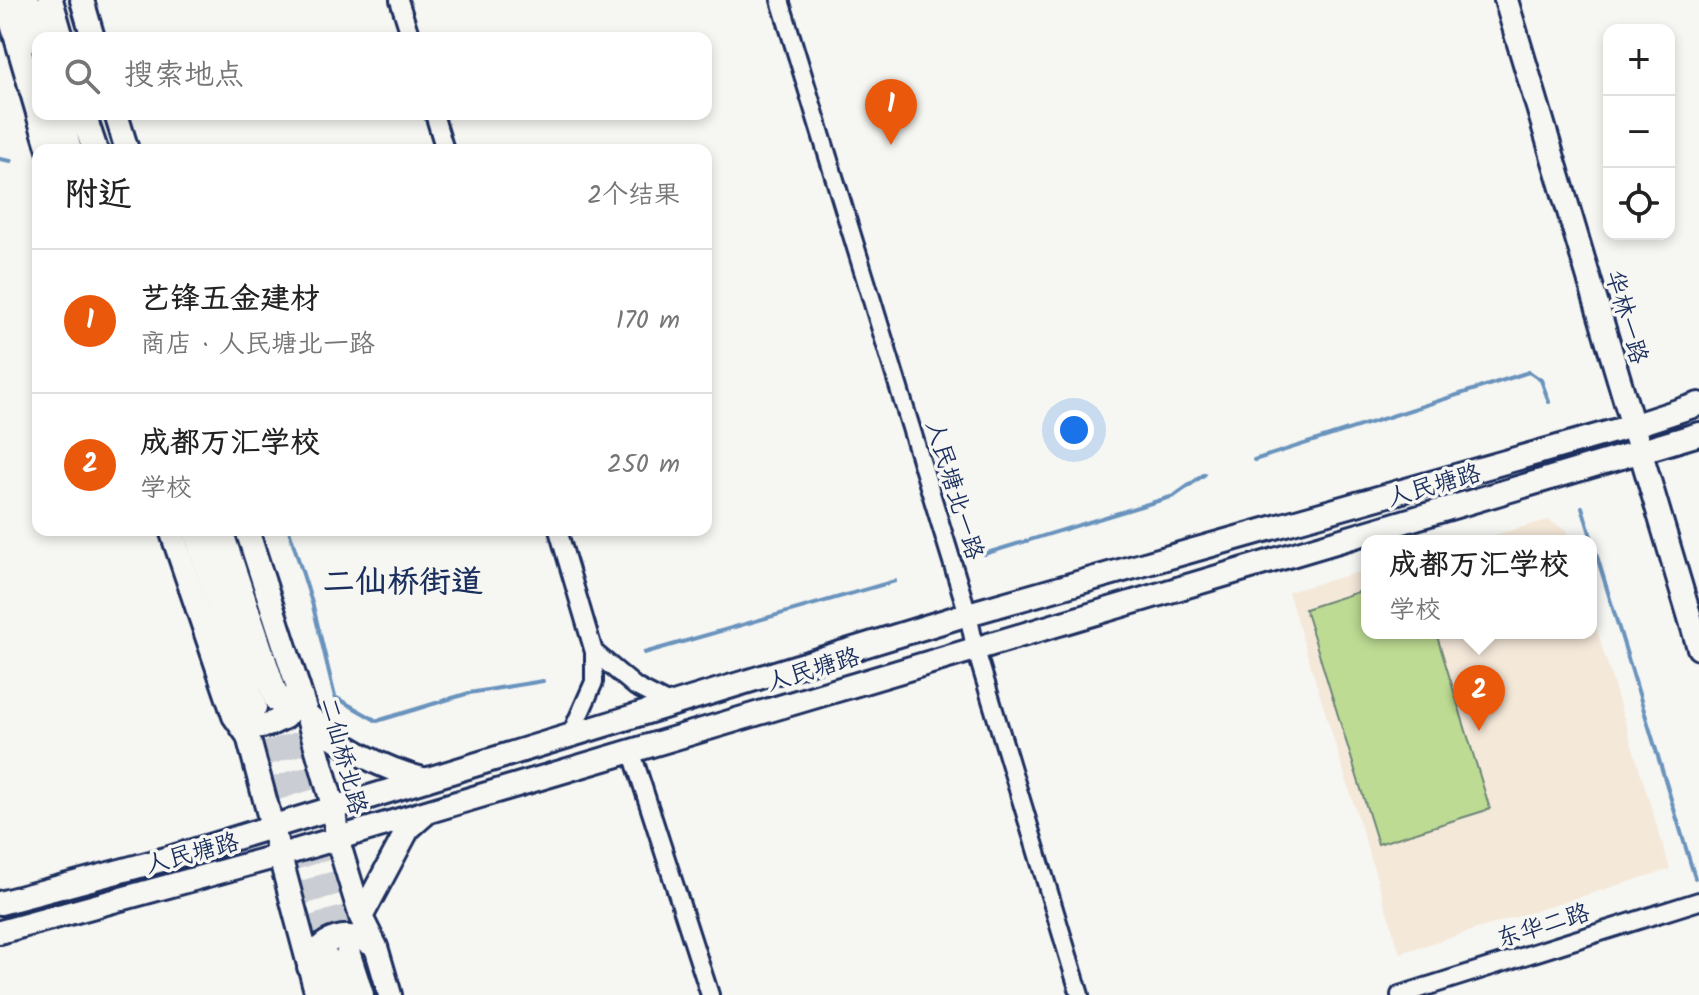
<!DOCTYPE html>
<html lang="zh">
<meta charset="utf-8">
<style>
:root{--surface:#fff;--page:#f2f2f2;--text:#222;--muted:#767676;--line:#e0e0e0;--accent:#ea580c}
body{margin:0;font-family:Kalam,"LXGW WenKai TC",sans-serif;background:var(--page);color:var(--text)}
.controls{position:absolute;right:24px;top:24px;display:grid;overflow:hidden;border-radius:16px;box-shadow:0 4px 12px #0003}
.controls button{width:72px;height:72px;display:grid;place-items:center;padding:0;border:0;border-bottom:2px solid var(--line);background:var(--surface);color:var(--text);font:40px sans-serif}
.you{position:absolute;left:1074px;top:430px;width:28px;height:28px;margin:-20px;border:6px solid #fff;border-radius:50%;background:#1a73e8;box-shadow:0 0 0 12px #1a73e833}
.badge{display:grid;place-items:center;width:52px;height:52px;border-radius:50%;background:var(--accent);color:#fff;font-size:26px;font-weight:700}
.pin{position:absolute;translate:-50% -66px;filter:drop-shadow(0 2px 4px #0008)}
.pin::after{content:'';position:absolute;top:42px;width:28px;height:24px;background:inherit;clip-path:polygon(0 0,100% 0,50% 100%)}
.popup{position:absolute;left:1361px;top:535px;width:236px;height:104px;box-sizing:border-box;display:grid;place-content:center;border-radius:16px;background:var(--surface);filter:drop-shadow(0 2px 6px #0005);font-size:26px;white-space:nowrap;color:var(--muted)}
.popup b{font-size:30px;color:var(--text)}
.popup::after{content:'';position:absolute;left:50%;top:100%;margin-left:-16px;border:16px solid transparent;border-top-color:var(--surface)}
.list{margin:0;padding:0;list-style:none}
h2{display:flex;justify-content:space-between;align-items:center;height:104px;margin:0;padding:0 32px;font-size:34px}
h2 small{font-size:26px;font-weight:400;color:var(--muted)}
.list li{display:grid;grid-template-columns:52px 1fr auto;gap:24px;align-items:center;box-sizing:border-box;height:144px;padding:0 32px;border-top:2px solid var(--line)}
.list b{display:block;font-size:30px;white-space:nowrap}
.list p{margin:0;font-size:26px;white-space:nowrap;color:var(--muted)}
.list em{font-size:26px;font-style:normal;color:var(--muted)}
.icon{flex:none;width:44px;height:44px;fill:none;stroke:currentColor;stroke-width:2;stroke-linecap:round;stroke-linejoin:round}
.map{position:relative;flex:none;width:1699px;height:995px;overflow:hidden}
.search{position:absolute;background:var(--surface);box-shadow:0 4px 12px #0003;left:32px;top:32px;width:680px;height:88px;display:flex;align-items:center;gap:20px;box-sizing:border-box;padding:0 28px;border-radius:16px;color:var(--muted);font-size:30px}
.panel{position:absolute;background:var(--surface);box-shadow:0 4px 12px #0003;left:32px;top:144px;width:680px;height:392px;border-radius:16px}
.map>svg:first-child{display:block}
.built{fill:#f4e8d9}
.green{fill:#bddb93;stroke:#6c8578;stroke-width:2}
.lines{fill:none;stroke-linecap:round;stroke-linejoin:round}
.stream{stroke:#6993bd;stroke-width:4}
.primary-tunnel{stroke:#caced4;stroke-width:24;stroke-dasharray:24 12;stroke-linecap:butt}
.street-casing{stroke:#1b2f5e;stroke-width:22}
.secondary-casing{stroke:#1b2f5e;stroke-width:28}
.primary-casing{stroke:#1b2f5e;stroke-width:30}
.street{stroke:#f6f6f2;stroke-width:16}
.secondary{stroke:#f6f6f2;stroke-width:22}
.primary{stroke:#f6f6f2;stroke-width:24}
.labels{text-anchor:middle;stroke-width:7;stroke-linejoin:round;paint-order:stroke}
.street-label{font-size:24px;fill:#1b2f5e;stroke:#f6f6f2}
.district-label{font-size:32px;font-weight:bold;fill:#1b2f5e;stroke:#f6f6f2}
</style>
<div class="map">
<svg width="1699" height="995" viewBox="0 0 1699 995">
<rect width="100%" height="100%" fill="#f6f6f2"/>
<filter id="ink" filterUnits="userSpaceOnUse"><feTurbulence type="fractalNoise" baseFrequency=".0125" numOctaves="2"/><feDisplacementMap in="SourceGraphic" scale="16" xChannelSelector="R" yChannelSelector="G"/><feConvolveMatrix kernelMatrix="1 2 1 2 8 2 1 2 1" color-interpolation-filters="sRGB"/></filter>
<g filter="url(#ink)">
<path class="built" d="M1548,520l18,10 3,11h-96z
M1367,570v63h224v-22l79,258 -270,84 -112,-361z"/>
<path class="green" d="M1367,589v44h69l54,176 -112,35 -73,-235z"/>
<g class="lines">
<path class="stream" d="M0,159l11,2
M1254,460l275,-88 12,8 8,22
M1582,507l113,371
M289,530l24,76 22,91 42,24 92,-28 74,-12
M984,554l190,-58 31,-22
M644,653l251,-72"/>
<path class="primary-tunnel" d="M277,700l71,255
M254,707l75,254"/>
<defs>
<path id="street" d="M399,0l12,38
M780,0l188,614 7,33 105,348
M434,114l11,36
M558,530l36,122
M570,736l24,-54v-30l42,35 35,18
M631,750l79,245
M1400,995l299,-94"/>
<path id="secondary" d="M5,0l33,113
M82,0l11,38
M1506,0l193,648
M38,114l11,36
M116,114l11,36
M171,530l63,186 14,20 69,259
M247,530l60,185 27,94 3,29 24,79 15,30 14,48
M308,715c31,32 75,54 118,65
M235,717l18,10 15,-2 17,-8 8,-10 5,-21
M0,903l173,-46 795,-243 664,-188 67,-22
M361,917l47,-88 17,-15
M0,932l278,-76 1421,-422
M309,967c11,-32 40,-38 67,-20"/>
<path id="primary" d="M26,0l12,41
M50,0l11,38
M59,114l10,36
M83,114l12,36
M195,530l59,177
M220,530l57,170
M348,955l13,40
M329,961l10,34"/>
</defs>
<use href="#street" class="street-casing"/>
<use href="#secondary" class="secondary-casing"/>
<use href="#primary" class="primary-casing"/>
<use href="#street" class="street"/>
<use href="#secondary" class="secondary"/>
<use href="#primary" class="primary"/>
</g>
</g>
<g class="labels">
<g class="street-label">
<text transform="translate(1627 317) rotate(74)" y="8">华林一路</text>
<text transform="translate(1434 485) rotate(-16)" y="8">人民塘路</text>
<text transform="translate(955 490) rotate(73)" y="8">人民塘北一路</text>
<text transform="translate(813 669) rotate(-17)" y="8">人民塘路</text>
<text transform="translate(344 756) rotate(75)" y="8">二仙桥北路</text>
<text transform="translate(192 853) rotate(-15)" y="8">人民塘路</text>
<text transform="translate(1543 925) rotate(-17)" y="8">东华二路</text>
</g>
<g class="district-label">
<text x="403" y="592">二仙桥街道</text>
</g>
</g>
</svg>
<div class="controls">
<button>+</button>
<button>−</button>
<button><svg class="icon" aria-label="locate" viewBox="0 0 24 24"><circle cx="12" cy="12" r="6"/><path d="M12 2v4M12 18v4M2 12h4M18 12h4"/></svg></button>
</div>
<div class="you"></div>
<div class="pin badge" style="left:891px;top:145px">1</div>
<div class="pin badge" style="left:1479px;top:731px">2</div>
<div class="popup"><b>成都万汇学校</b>学校</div>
<div class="search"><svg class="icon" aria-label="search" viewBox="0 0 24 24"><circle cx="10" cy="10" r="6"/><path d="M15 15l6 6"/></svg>搜索地点</div>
<section class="panel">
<h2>附近<small>2个结果</small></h2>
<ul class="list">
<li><span class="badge">1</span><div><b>艺锋五金建材</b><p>商店 · 人民塘北一路</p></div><em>170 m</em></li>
<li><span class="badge">2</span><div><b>成都万汇学校</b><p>学校</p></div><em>250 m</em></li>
</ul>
</section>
</div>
